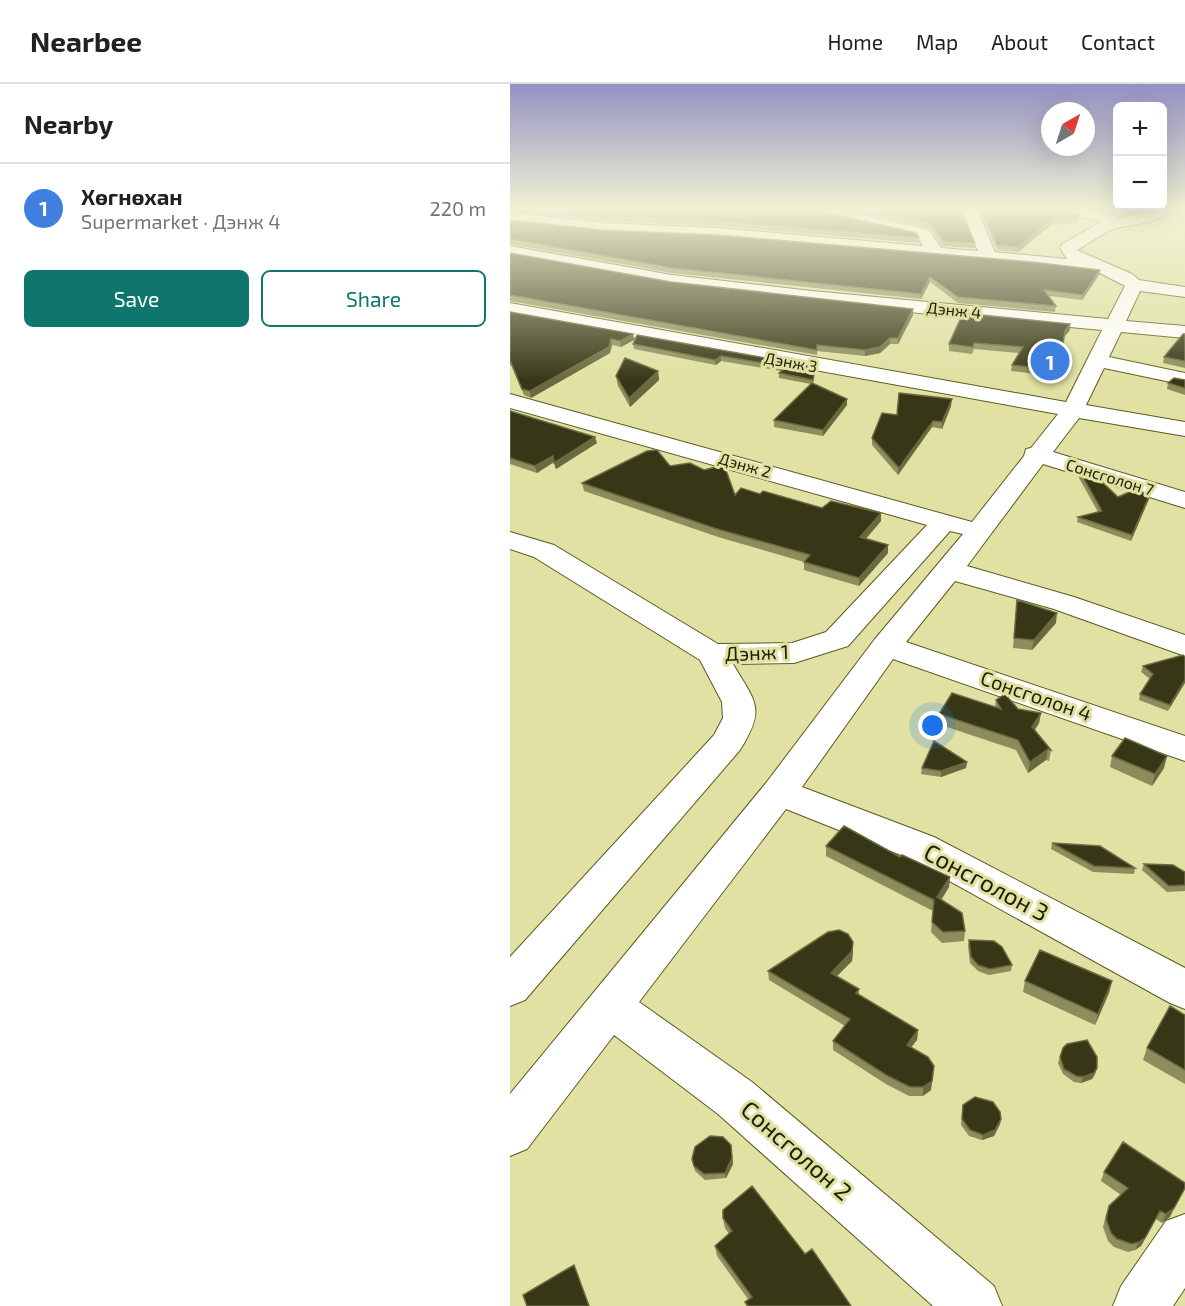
<!DOCTYPE html>
<meta charset="utf-8">
<style>
:root{--surface:#fff;--page:#f2f2f2;--text:#202124;--muted:#757577;--line:#e0e0e0;--accent:#0f766e}
body{margin:0;font-family:"Exo 2",sans-serif;background:var(--page);color:var(--text)}
.controls{position:absolute;right:18px;top:18px;display:grid;overflow:hidden;border-radius:9px;box-shadow:0 6px 24px #0002}
.controls button{width:54px;height:54px;display:grid;place-items:center;padding:0;border:0;border-bottom:2px solid var(--line);background:var(--surface);color:var(--text);font:30px sans-serif}
.compass{position:absolute;left:531px;top:18px;width:54px;height:54px;border-radius:50%;background:var(--surface);box-shadow:0 6px 24px #0002;rotate:39deg}
.you{position:absolute;left:423px;top:642px;width:21px;height:21px;margin:-15px;border:4px solid #fff;border-radius:50%;background:#1a73e8;box-shadow:0 0 0 9px #1a73e833}
.badge{display:grid;place-items:center;width:39px;height:39px;border-radius:50%;background:var(--accent);color:#fff;font-size:20px;font-weight:700}
.pin{position:absolute;translate:-50% -50%;border:3px solid #fff;box-shadow:0 2px 6px #0006}
.list{margin:0;padding:0;list-style:none}
h2{display:flex;justify-content:space-between;align-items:center;height:78px;margin:0;padding:0 24px;font-size:26px}
h2 small{font-size:20px;font-weight:400;color:var(--muted)}
.list li{display:grid;grid-template-columns:39px 1fr auto;gap:18px;align-items:center;box-sizing:border-box;height:90px;padding:0 24px;border-top:2px solid var(--line)}
.list b{display:block;font-size:22px;white-space:nowrap}
.list p{margin:0;font-size:20px;white-space:nowrap;color:var(--muted)}
.list em{font-size:20px;font-style:normal;color:var(--muted)}
.actions{display:flex;gap:12px;padding:18px 24px}
.actions a{flex:1;padding:14px 0;border:2px solid var(--accent);border-radius:9px;text-align:center;font-size:21px;color:var(--accent)}
.actions .main{background:var(--accent);color:#fff}
.map{position:relative;flex:none;width:675px;height:1222px;overflow:hidden}
header{display:flex;align-items:center;gap:36px;box-sizing:border-box;height:84px;padding:0 30px;background:var(--surface);border-bottom:2px solid var(--line)}
header strong{font-size:28px}
nav{display:flex;gap:33px;margin-inline-start:auto;font-size:21px}
main{display:flex}
aside{flex:1;background:var(--surface)}
.map>svg:first-child{display:block}
.lines{fill:none;stroke-linecap:round;stroke-linejoin:round}
.minor-casing{stroke:#5b5a1e;stroke-width:2}
.minor{fill:#fff;fill-rule:evenodd}
.wall{fill:#8c8c5c}
.shaded-wall{fill:#6a6a41}
.building{fill:#373717;stroke:#6a6a41;stroke-width:1.5}
.labels{text-anchor:middle;stroke-width:6;stroke-linejoin:round;paint-order:stroke}
.far-street-label{font-size:16px;fill:#1f1f06;stroke:#e0e1a2}
.street-label{font-size:20px;fill:#1f1f06;stroke:#e0e1a2}
.near-street-label{font-size:24px;fill:#1f1f06;stroke:#e0e1a2}
</style>
<header>
<strong>Nearbee</strong>
<nav><a>Home</a><a>Map</a><a>About</a><a>Contact</a></nav>
</header>
<main>
<aside>
<h2>Nearby<small></small></h2>
<ul class="list">
<li><span class="badge" style="background:#3f7fe0">1</span><div><b>Хөгнөхан</b><p>Supermarket · Дэнж 4</p></div><em>220 m</em></li>
</ul>
<div class="actions"><a class="main">Save</a><a>Share</a></div>
</aside>
<div class="map">
<svg width="675" height="1222" viewBox="0 0 675 1222">
<rect width="100%" height="100%" fill="#e0e1a2"/>
<g class="lines">
<defs>
<path id="minor" d="M304,126h28l87,20 12,18 37,3 -17,-41h16l18,42 72,7 -7,-11 2,-4 39,-22 -36,-9 -3,-3h27l33,8 31,-8h21l-22,11 -40,8 -35,21 55,24 7,6 46,7v10l-45,-6 -14,30 59,5v12l-64,-6 -12,25 76,16v12l-81,-17 -18,37 99,17v14l-106,-18 -26,34 132,40v16l-142,-44 -76,102 107,31 111,38v21l-131,-47 -99,-28 -49,61 279,94v25l-292,-102 -91,128 132,50 251,131v41l-15,-6 -264,-146 -120,-48 -147,193 113,80 242,204 8,20h-69l-215,-192 -104,-79 -87,114 -17,7v-62l256,-311 109,-144 88,-105 -13,-3 -102,115 -54,17 -61,1c23,39 33,44 7,86l-215,250 -15,6v-49l204,-222 9,-17 -1,-16 -22,-42 -166,-103 -24,-8v-17l44,13 164,99 74,-1 34,-11 101,-107 -417,-117v-14l462,128 52,-66 2,-7 5,-1 27,-34 -548,-99v-12l556,99 36,-72 -290,-27 -140,-18 -162,-29v-10l162,29 140,16 296,28 17,-33 -31,-16 -376,-32 -115,-5 -93,-11v-10l93,11 115,5 205,18 -6,-10 -100,-23z
M675,1130v74l-12,18h-60l8,-20 45,-65z"/>
</defs>
<use href="#minor" class="minor-casing"/>
<use href="#minor" class="minor"/>
</g>
<path class="wall" d="M1,126h305l103,28v5l-201,-17 -115,-5z
M341,126h110l14,33v5l-33,-2 -12,-18z
M468,126h86l16,4 -1,5 -4,5 -24,1 -33,27 -21,-2z
M616,126h15l-5,2z
M0,136l92,10 497,45 -17,25 -33,-4 7,10 -1,6 -97,-9 -28,-21 -9,17 -249,-26 -162,-29z
M0,169l161,29 242,27v6l-15,29h-8l-10,9 -15,3 -48,-5v4l-307,-54z
M0,228l123,22 1,6 -13,7 -9,-2 -2,8 -79,45 -7,-3 -13,-30h-1z
M560,240v6l-6,7 -4,25 -8,14 -41,-5 1,-6 7,-12 -45,-4 -2,5 -23,-3v-7z
M675,250v34l-22,-5 1,-6z
M127,251l178,37 -2,12 34,21 -24,31 -49,-9v-7l37,-36 -32,-6v-5l2,-2 -60,-10 -5,4 -82,-16 -1,-5z
M148,287l1,9 -29,27 -12,-21 -2,-10z
M675,296v15l-18,-6 1,-6z
M441,322l-9,23 -10,-2 -34,48 -26,-30v-7l25,-23z
M0,327l87,32 -41,26 -2,-7 -17,11 -27,-9z
M160,382l65,29 25,-1 121,27 -15,18 22,6v8l-29,33 -55,-16v-8l-86,-25 -134,-46 -2,-8z
M570,388l38,25 32,-3 -1,5 -18,42 -54,-19 1,-5 20,-5 -19,-34z
M507,516l39,23 -24,27 -19,-2z
M673,571l-15,56 -29,-11 1,-6 10,-15 -9,-7 2,-6z
M486,616l22,9 23,4 -2,10 -4,7 16,20 -2,11 -3,-1 -18,13 -12,-23 -78,-26 1,-10 56,-7z
M602,672l52,12 -12,18 -42,-19z
M457,678l-1,6 -25,9 -20,-3 1,-6z
M542,759l83,25 -1,6 -41,-2 -42,-23z
M316,762l74,11 50,20 -1,10 -7,12 23,32 -1,10 -22,2 -11,-11 2,-21 -107,-55z
M634,780l41,8v19l-18,1 -25,-22z
M459,856l43,25 -1,6 -22,4 -11,-4 -8,-8 -2,-17z
M343,858v9l-1,10 -15,15 22,13v6l59,35 -1,10 -6,7 20,43 -8,6h-14l-23,-12 -53,-34v-9l12,-15 -76,-46 -1,-9z
M515,897h87l-3,12 -14,32 -72,-33z
M675,931v69l-42,-24 4,-12z
M553,964l34,20 -2,6 -3,5 -11,4 -7,-1 -11,-8 -5,-11z
M453,1021l38,14 -1,5 -6,12 -12,4 -13,-4 -8,-11z
M221,1061l2,19 -7,14 -21,2 -10,-9 -3,-12z
M594,1088l66,45 -8,6 -6,-4 -15,27 -6,4 -7,2 -14,-5 -6,-6 -5,-14 3,-12 3,-9 12,-11 -20,-14z
M213,1134l82,36 46,52h-105l-1,-4 3,-3 -31,-43 -2,-10 14,-12 -4,-6z"/>
<path class="shaded-wall" d="M570,130l-1,5 -4,5v-5z
M542,136l-1,5 -33,27v-5z
M590,186l-1,5 -17,25 1,-5z
M420,193v5l-9,17v-5z
M403,225v6l-15,29v-6z
M560,240v6l-6,7 1,-6z
M123,250l1,6 -13,7 -1,-6z
M380,254v6l-10,9 -15,3v-6z
M101,255l1,6 -2,8 -79,45 -1,-7z
M211,272v5l-5,4 -1,-5z
M551,272l-1,6 -8,14 1,-7z
M148,287l1,9 -29,27 -1,-9z
M337,315v6l-24,31v-6z
M442,315l-1,7 -9,23v-7z
M423,337l-1,6 -34,48 1,-7z
M85,353l2,6 -41,26 -2,-6z
M43,372l1,6 -17,11 -2,-7z
M640,410l-1,5 -18,42 1,-6z
M371,429v8l-21,24v-8z
M378,461v8l-29,33v-8z
M547,529l-1,10 -24,27 2,-10z
M675,596v3l-17,28 2,-6z
M531,629l-2,10 -9,14 2,-10z
M538,665l-2,11 -18,13 2,-11z
M657,672l-3,12 -12,18 3,-12z
M457,678l-1,6 -25,9v-6z
M440,793l-1,10 -13,20 1,-10z
M343,858v9l-1,10 -21,21v-9z
M602,897l-3,12 -14,32 3,-11z
M408,946l-1,10 -11,14 1,-9z
M587,984l-2,6 -3,5 -11,4 2,-6z
M423,992l-2,14 -8,6v-9z
M491,1035l-1,5 -6,12 -12,4 1,-5z
M221,1061l2,19 -7,14 -1,-5z
M672,1109l-12,24 -8,6 4,-9z
M650,1127l-19,35 -6,4 4,-8z"/>
<path class="building" d="M40,126h266l100,23 3,5 -201,-17 -116,-5z
M362,126h89l14,33 -32,-2 -13,-18z
M471,126h83l16,4 -5,5 -23,1 -34,27 -21,-2z
M0,136l92,10 115,5 315,27 68,8 -17,25 -39,-5 12,16 -98,-9 -28,-20 -9,17 -249,-26 -162,-29z
M0,169l161,29 242,27 -15,29h-8l-10,9 -15,3 -48,-5v5l-307,-55z
M0,228l123,22 -13,7 -9,-2 -2,8 -79,44 -8,-2 -12,-29z
M453,229l107,11 -5,7 -4,25 -8,13 -41,-4 11,-18 -49,-4 -1,4 -24,-3z
M673,250h2v27l-21,-4z
M127,251l178,32 -2,13 -34,-7 7,-6 -65,-11 -6,4 -82,-16z
M115,274l33,13 -29,27 -13,-22z
M664,294l11,2v8l-17,-5z
M302,299l35,16 -24,31 -49,-10z
M389,309l53,6 -10,23 -9,-1 -34,47 -27,-30 10,-25 15,2z
M0,327l85,26 -41,26 -1,-7 -18,10 -25,-8z
M147,366l13,16 20,-3 14,7 20,-5 11,30 6,-7 19,6 3,-3 59,17 9,-7 50,12 -21,24 28,8 -29,33 -55,-16 6,-7 -93,-26 -135,-46 65,-32z
M570,388l18,6 20,19 16,-7 16,4 -18,41 -54,-18 24,-6z
M507,516l40,13 -23,27 -20,-2z
M673,571l2,2v23l-15,25 -30,-11 13,-20 -10,-8z
M442,609l49,16 -5,-9 9,-6 13,15 23,4 -9,14 19,23 -3,-1 -18,13 -12,-22 -79,-26z
M615,654l42,18 -12,18 -43,-18z
M424,657l33,21 -26,9 -19,-3z
M334,742l56,31 2,-2 48,22 -13,20 25,16 3,18 -22,1 -11,-10 2,-22 -108,-54z
M542,759l48,3 35,22 -41,-2z
M634,780l29,1 12,7v13l-16,1z
M329,846l9,4 5,8 -1,9 -21,22 28,16 -3,4 62,37 -11,15 21,12 6,9 -2,15 -9,6h-13l-24,-12 -53,-34 17,-22 -82,-48 60,-39z
M459,856l25,1 8,6 10,18 -22,4 -12,-4 -7,-8z
M530,866l72,31 -14,33 -73,-33z
M660,922l15,9v55l-38,-22z
M577,956l10,17v11l-3,5 -11,4 -7,-1 -12,-7 -4,-12 3,-9 4,-4z
M465,1013l18,5 7,10 1,7 -6,11 -12,5 -13,-5 -8,-11 1,-14z
M200,1052l13,1 8,8 1,13 -7,15 -21,1 -10,-8 -2,-7 3,-12z
M613,1058l62,41v5l-11,20 -8,6 -6,-3 -15,27 -6,4 -7,2 -15,-5 -6,-6 -5,-14 3,-13 19,-18 -24,-16z
M242,1102l53,68 7,-5 39,57h-103l-3,-4 7,-5 -37,-51 17,-15 -9,-13v-8z
M64,1181l15,41h-62l-4,-11z"/>
<linearGradient id="sky" x2="0" y2="1"><stop stop-color="#9391c3"/><stop offset="0.42" stop-color="#f1f2d5"/><stop offset="1" stop-color="#f1f2d5" stop-opacity="0"/></linearGradient>
<rect width="675" height="297" fill="url(#sky)"/>
<g class="labels">
<g class="far-street-label">
<text transform="translate(444 226) rotate(6)" y="6">Дэнж 4</text>
<text transform="translate(281 278) rotate(10)" y="6">Дэнж 3</text>
<text transform="translate(235 381) rotate(16)" y="6">Дэнж 2</text>
<text transform="translate(600 393) rotate(17)" y="6">Сонсголон 7</text>
</g>
<g class="street-label">
<text transform="translate(247 569) rotate(-2)" y="7">Дэнж 1</text>
<text transform="translate(526 612) rotate(19)" y="7">Сонсголон 4</text>
</g>
<g class="near-street-label">
<text transform="translate(476 799) rotate(28)" y="8">Сонсголон 3</text>
<text transform="translate(286 1067) rotate(41)" y="8">Сонсголон 2</text>
</g>
</g>
</svg>
<div class="controls">
<button>+</button>
<button>−</button>
</div>
<svg class="compass" viewBox="-18 -18 36 36"><path d="M0-13l5 13h-10z" fill="#e53935"/><path d="M0 13l5-13h-10z" fill="#757577"/></svg>
<div class="you"></div>
<div class="pin badge" style="left:540px;top:277px;background:#3f7fe0">1</div>
</div>
</main>
